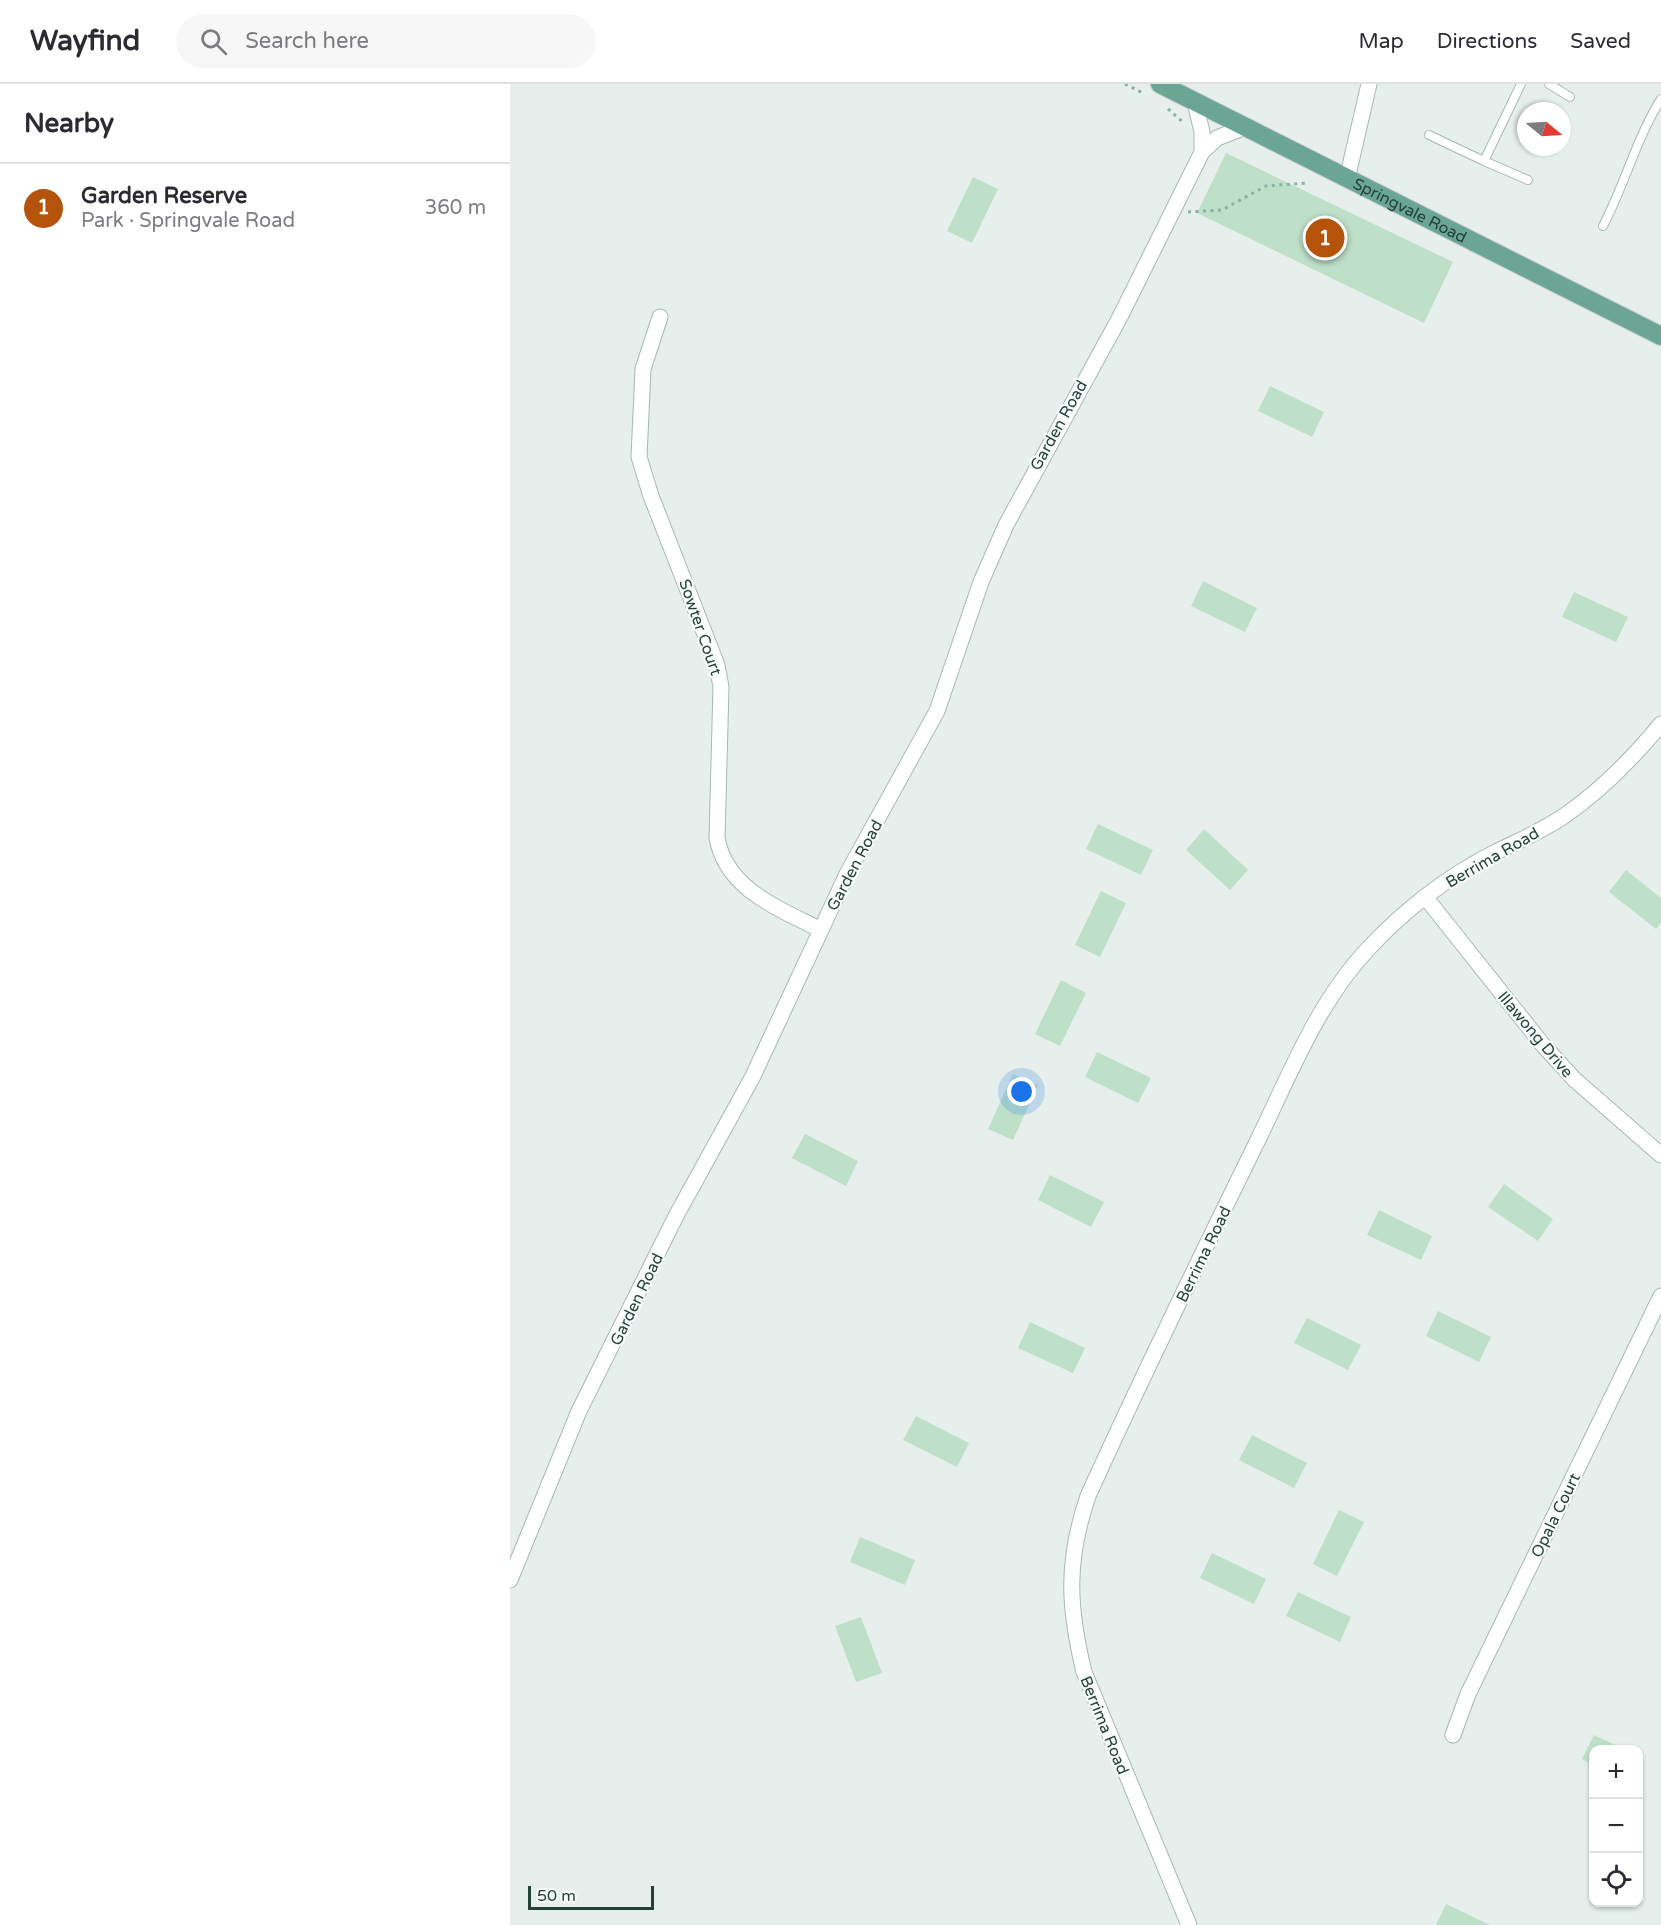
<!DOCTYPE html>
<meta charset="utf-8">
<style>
:root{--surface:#fff;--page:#f7f7f7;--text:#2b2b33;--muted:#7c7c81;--line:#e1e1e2;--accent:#b45309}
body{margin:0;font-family:"Varela Round",sans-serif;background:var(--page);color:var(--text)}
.controls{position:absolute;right:18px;bottom:18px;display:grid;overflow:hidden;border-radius:12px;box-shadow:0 2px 4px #0004}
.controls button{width:54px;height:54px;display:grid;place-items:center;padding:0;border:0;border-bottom:2px solid var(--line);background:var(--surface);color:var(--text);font:30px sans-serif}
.compass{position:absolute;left:1007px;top:18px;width:54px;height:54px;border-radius:50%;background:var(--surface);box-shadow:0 2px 4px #0004;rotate:108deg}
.scale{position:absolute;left:18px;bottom:15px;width:126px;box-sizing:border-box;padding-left:6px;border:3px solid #24423a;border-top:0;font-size:16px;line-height:21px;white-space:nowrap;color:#24423a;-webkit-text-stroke:4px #f7fbf9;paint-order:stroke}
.you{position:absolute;left:512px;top:1008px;width:21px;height:21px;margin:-15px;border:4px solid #fff;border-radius:50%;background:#1a73e8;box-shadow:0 0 0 9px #1a73e833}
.badge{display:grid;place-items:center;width:39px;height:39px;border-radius:50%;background:var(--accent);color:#fff;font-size:20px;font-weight:700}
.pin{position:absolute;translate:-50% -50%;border:3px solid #fff;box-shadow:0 2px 6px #0006}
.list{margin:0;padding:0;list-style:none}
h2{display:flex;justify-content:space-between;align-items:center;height:78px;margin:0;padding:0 24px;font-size:26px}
h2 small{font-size:20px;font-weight:400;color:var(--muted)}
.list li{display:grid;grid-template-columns:39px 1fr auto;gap:18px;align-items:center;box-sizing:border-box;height:90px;padding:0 24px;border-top:2px solid var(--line)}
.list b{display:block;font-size:22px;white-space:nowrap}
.list p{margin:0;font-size:20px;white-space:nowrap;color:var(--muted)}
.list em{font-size:20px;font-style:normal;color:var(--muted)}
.icon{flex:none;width:33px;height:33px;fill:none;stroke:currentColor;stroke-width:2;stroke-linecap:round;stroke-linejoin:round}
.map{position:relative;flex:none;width:1151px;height:1841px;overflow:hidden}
header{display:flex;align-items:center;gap:36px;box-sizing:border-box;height:84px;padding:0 30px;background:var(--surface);border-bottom:2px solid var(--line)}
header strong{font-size:28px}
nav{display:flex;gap:33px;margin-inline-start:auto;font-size:21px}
.search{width:420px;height:54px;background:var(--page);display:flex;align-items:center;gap:15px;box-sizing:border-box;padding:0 21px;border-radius:33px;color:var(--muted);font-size:22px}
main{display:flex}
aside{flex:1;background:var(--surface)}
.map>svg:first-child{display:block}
.green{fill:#bfe0c8}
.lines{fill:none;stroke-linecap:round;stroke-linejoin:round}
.lane-casing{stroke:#a8b8b2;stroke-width:10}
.street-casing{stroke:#a8b8b2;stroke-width:17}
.primary-casing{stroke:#c2cac8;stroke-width:20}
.path{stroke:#86b3a5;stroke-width:3;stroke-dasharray:3 4.5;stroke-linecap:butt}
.lane{stroke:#fff;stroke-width:8}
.street{stroke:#fff;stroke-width:15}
.primary{stroke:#6aa596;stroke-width:18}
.labels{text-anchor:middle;stroke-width:4.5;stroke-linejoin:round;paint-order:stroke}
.street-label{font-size:16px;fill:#24423a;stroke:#f7fbf9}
</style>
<header>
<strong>Wayfind</strong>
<div class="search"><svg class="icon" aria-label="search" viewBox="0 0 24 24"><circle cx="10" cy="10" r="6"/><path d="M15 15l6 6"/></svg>Search here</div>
<nav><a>Map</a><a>Directions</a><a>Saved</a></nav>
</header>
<main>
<aside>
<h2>Nearby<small></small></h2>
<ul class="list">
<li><span class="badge">1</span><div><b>Garden Reserve</b><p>Park · Springvale Road</p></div><em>360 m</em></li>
</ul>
</aside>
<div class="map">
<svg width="1151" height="1841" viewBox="0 0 1151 1841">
<rect width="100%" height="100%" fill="#e6efeb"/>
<path class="green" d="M716,69l227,109 -29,61 -227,-110z
M463,93l25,12 -26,54 -25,-12z
M760,302l54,26 -12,25 -54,-26z
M693,497l54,27 -12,24 -54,-26z
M1064,508l54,25 -12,25 -54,-25z
M588,740l55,26 -12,25 -55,-26z
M694,745l44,41 -18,20 -44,-40z
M1116,786l35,28v24l-5,7 -47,-37z
M591,807l25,12 -26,54 -25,-12z
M551,896l25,13 -26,53 -25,-12z
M587,968l54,26 -13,25 -53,-26z
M503,990l25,11 -25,55 -25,-11z
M295,1050l53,27 -12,25 -54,-28z
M540,1091l54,27 -13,25 -53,-27z
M994,1100l49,35 -15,22 -50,-34z
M869,1126l53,26 -11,24 -54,-25z
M928,1227l53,26 -12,25 -53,-26z
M797,1234l54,27 -13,25 -54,-27z
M520,1238l55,26 -12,25 -55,-25z
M406,1332l53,27 -12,24 -54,-27z
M742,1351l55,28 -13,25 -55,-28z
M829,1426l25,12 -27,54 -24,-12z
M350,1453l55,23 -10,25 -55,-23z
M702,1469l54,26 -12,25 -54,-26z
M788,1508l53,25 -11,25 -54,-26z
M351,1533l21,56 -26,9 -21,-56z
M1084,1651l30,14 -30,1 -1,15 -11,-6z
M936,1820l44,21h-54z"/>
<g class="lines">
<defs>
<path id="lane" d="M1011,0l-37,77 44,19
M1039,0l21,13
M919,51l55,26
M1093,142c22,-42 33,-87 58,-127"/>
<path id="street" d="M685,18l7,30v20
M837,95l22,-95
M150,233l-17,52 -4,88 12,39 66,169 4,22 -4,151c9,51 61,70 104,92
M916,814l117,147 31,34 87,76
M0,1496l69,-169 97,-195 76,-138 95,-204 90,-163 44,-129 25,-57 114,-208 82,-165 15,-14 28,-11
M943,1651l15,-41 193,-398
M679,1841l-105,-253c-16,-66 -18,-111 4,-176 53,-117 110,-234 167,-350 33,-67 61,-142 113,-197 35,-38 80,-73 126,-96 24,-12 48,-22 70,-37 38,-26 68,-57 97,-92"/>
<g id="primary">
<path id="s1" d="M650,0l501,252"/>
</g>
</defs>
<use href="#lane" class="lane-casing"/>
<use href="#street" class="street-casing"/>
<use href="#primary" class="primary-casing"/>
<path class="path" d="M615,0l20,10
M658,25l16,14
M678,128l34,-2 44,-24 43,-3"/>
<use href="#lane" class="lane"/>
<use href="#street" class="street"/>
<use href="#primary" class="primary"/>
</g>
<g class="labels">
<g class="street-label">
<text dy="6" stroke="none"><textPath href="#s1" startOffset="280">Springvale Road</textPath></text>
<text transform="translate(548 341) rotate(-61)" y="6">Garden Road</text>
<text transform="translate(191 543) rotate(71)" y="6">Sowter Court</text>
<text transform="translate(982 773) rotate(-30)" y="6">Berrima Road</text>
<text transform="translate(344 781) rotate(-62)" y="6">Garden Road</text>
<text transform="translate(1026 950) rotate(50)" y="6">Illawong Drive</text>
<text transform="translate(693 1170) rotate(-64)" y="6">Berrima Road</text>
<text transform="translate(126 1215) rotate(-64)" y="6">Garden Road</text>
<text transform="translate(1045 1431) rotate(-64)" y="6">Opala Court</text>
<text transform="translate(595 1641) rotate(68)" y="6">Berrima Road</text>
</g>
</g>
</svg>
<div class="controls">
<button>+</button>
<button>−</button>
<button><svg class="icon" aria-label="locate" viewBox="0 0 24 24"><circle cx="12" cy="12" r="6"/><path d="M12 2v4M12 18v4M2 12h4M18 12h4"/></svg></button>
</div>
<svg class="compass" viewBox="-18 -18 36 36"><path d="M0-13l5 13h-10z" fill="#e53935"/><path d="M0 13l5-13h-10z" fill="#7c7c81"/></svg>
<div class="scale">50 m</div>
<div class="you"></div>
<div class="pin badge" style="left:815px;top:154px">1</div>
</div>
</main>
